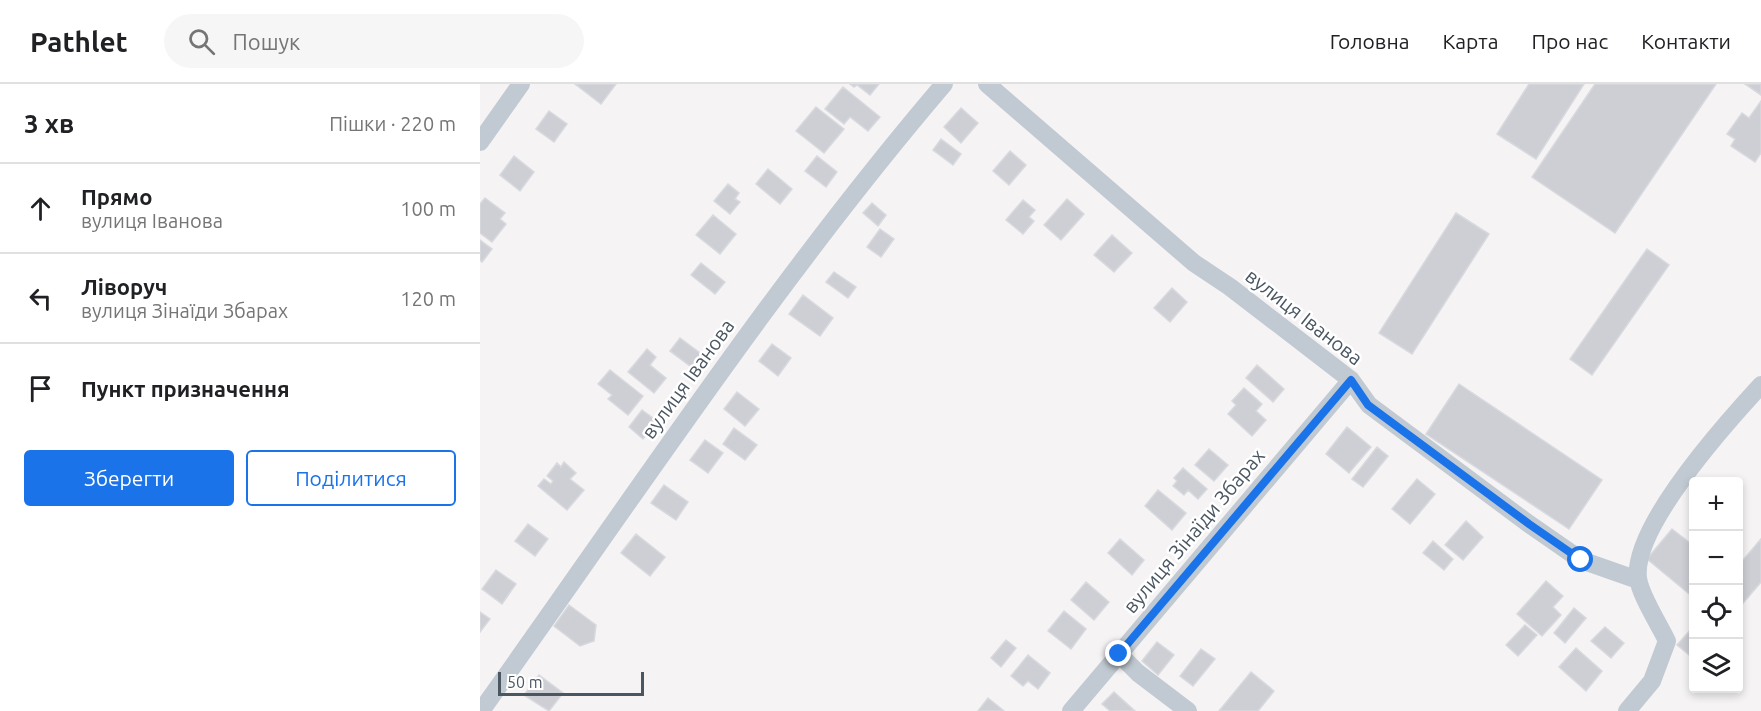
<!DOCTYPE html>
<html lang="uk">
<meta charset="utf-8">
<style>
:root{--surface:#fff;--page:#f6f6f6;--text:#202124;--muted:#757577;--line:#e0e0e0;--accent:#1a73e8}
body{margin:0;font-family:Ubuntu,sans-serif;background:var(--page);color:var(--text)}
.controls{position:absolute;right:18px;bottom:18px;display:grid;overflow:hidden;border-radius:6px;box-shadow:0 3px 9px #0003}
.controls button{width:54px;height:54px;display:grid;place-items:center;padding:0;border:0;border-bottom:2px solid var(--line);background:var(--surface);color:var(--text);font:30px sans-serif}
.scale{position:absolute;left:18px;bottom:15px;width:146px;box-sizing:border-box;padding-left:6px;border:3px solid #4a5661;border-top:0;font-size:16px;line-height:21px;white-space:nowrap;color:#4a5661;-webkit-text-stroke:4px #fff;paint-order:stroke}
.stop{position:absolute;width:18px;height:18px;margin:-14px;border:4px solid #1a73e8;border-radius:50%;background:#fff}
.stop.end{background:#1a73e8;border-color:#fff;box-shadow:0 2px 6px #0008}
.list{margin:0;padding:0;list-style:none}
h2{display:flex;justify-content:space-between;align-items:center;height:78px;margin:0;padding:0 24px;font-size:26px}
h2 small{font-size:20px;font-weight:400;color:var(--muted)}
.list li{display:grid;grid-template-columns:39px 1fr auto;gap:18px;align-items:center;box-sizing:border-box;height:90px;padding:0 24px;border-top:2px solid var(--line)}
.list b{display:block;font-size:22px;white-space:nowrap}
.list p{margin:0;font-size:20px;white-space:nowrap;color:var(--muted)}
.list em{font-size:20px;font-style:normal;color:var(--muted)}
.actions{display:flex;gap:12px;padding:18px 24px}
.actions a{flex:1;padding:14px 0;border:2px solid var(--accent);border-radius:6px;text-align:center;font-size:21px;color:var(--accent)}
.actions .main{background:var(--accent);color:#fff}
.icon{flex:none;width:33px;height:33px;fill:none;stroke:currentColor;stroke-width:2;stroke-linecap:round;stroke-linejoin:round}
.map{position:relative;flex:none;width:1281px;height:627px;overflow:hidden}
header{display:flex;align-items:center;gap:36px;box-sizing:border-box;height:84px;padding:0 30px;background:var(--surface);border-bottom:2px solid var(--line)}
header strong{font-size:28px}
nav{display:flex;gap:33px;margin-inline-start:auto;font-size:21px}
.search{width:420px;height:54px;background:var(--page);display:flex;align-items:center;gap:15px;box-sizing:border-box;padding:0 21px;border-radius:33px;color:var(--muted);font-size:22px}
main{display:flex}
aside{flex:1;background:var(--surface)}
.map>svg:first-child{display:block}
.building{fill:#cdcfd5;stroke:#d7d9de;stroke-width:1.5}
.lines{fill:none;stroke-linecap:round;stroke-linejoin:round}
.street{stroke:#c1cad2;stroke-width:18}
.route{stroke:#1a73e8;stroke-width:8}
.labels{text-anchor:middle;stroke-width:5;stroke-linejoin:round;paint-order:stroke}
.street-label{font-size:20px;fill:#4a5661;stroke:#fff}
</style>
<header>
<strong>Pathlet</strong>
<div class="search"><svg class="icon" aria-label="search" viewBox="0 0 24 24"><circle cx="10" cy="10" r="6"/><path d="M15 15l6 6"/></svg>Пошук</div>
<nav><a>Головна</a><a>Карта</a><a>Про нас</a><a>Контакти</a></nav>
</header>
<main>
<aside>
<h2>3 хв<small>Пішки · 220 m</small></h2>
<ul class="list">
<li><svg class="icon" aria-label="ahead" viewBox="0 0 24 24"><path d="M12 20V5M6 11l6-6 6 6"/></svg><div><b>Прямо</b><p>вулиця Іванова</p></div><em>100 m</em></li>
<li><svg class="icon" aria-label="left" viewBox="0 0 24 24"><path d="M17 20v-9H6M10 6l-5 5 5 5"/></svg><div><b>Ліворуч</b><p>вулиця Зінаїди Збарах</p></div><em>120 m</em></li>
<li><svg class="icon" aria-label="arrive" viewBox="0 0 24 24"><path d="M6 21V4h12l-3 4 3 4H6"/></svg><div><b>Пункт призначення</b></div></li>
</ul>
<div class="actions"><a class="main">Зберегти</a><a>Поділитися</a></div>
</aside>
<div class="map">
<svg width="1281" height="627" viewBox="0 0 1281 627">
<rect width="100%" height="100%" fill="#f5f3f3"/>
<path class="building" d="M95,0h41l-15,20z
M370,0h29l-9,11 -13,-10 -3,2z
M1049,0h55l-48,75 -39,-25z
M1115,0h121l-101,149 -83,-56z
M1265,0h16v11z
M363,3l37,30 -12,14 -18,-14 -6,7 -19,-15z
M1281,17v52l-6,9 -24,-16 4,-7 -8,-5 15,-21 7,5z
M336,23l28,22 -20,24 -28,-22z
M481,24l17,15 -17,20 -17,-16z
M69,27l18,13 -13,18 -18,-13z
M461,55l20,15 -8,11 -20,-15z
M530,67l16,14 -17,20 -16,-14z
M34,72l20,16 -14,19 -20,-16z
M337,72l20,16 -11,15 -21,-16z
M288,85l24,20 -12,15 -24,-20z
M248,100l11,9 -4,6 5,3 -10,12 -16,-13z
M5,114l20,15 -5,6 6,5 -14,18 -12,-9v-29z
M587,115l17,15 -23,26 -17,-15z
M543,116l12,10 -6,7 5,4 -11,13 -17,-14z
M392,119l14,12 -8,11 -15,-13z
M976,129l33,21 -77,120 -33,-21z
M233,131l23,19 -16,20 -24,-19z
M400,145l14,10 -13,18 -14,-10z
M632,151l20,18 -18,19 -20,-17z
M0,156l12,9 -10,13 -2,-2z
M1167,165l22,16 -77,110 -22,-16z
M221,179l24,19 -10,12 -24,-19z
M354,188l22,15 -8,11 -22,-16z
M692,204l15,14 -17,20 -16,-14z
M323,211l30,23 -13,18 -31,-22z
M200,254l24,18 -10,13 -24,-18z
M292,260l19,14 -13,18 -19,-15z
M167,265l9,8 -6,8 16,13 -12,15 -26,-21z
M777,281l27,24 -11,13 -27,-24z
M130,286l33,26 -15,19 -20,-16 4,-4 -14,-11z
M979,300l143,96 -33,49 -143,-95z
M764,304l18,16 -6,7 10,9 -14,16 -24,-22 8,-9 -4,-4z
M257,308l22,17 -14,17 -21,-17z
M162,326l15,11 -14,18 -14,-12z
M867,343l24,20 -22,26 -23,-19z
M254,344l23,17 -12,15 -22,-16z
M225,356l18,13 -15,20 -18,-13z
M897,363l11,9 -25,31 -11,-8z
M729,365l19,16 -14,16 -19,-16z
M84,378l12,11 -6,6 14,11 -17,20 -29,-24 6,-7 7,5 2,-3 -6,-5 10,-13 4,4z
M703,384l24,21 -9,10 -10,-9 -4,5 -11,-9 4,-5 -3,-3z
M937,395l18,15 -25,30 -18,-15z
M184,401l24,17 -12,18 -25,-17z
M678,406l28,23 -14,17 -27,-24z
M986,437l17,16 -20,23 -18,-15z
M48,440l20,15 -13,17 -20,-15z
M1192,445l22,17v52l-47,-39z
M156,450l29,23 -15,19 -29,-23z
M640,455l24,21 -12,15 -24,-22z
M1281,455v43l-23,27v-43z
M953,457l20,18 -9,11 -21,-17z
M16,486l20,14 -14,20 -20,-15z
M1066,497l17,15 -10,11 8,8 -19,21 -25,-22z
M606,498l23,20 -15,18 -23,-20z
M89,521l27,20 -2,16 -14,5 -26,-20z
M1094,524l12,10 -21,25 -11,-10z
M584,527l22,18 -15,20 -23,-18z
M0,528l10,7 -10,13z
M1045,541l12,10 -19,21 -12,-11z
M1214,542v33l-17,-14z
M1125,543l19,16 -13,15 -20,-17z
M526,556l10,8 -15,19 -10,-9z
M677,558l17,13 -16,20 -16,-14z
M1096,564l26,23 -16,20 -27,-24z
M721,565l14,10 -22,27 -13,-10z
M548,571l22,18 -12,16 -10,-8 -5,5 -12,-10z
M771,588l23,19 -16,20h-39z
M59,591l24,18 -14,18 -25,-16z
M634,608l21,19h-25l-8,-7z
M508,614l16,13h-26z"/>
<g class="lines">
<path class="street" d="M507,0l207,179 36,24 121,93 18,25 160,119 52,36 57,20
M0,58l41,-58
M639,570l19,19 50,38
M1,627c151,-211 294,-429 463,-627
M591,627l280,-331
M1147,627l25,-30 15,-40c-8,-17 -27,-46 -29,-63 -6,-51 88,-155 123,-193"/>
</g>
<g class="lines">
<path class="route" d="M639,570l232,-274 17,25 161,119 52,36"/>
</g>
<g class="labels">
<g class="street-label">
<text transform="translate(824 233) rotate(38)" y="7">вулиця Іванова</text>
<text transform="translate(208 295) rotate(-54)" y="7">вулиця Іванова</text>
<text transform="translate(714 447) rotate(-50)" y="7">вулиця Зінаїди Збарах</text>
</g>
</g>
</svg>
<div class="controls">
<button>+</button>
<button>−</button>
<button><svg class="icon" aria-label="locate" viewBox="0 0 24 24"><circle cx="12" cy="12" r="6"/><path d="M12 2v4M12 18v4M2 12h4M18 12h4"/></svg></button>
<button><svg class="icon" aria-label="layers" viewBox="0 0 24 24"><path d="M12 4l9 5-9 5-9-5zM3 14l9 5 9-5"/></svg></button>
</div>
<div class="scale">50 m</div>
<div class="stop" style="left:1101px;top:476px"></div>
<div class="stop end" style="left:639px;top:570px"></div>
</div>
</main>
